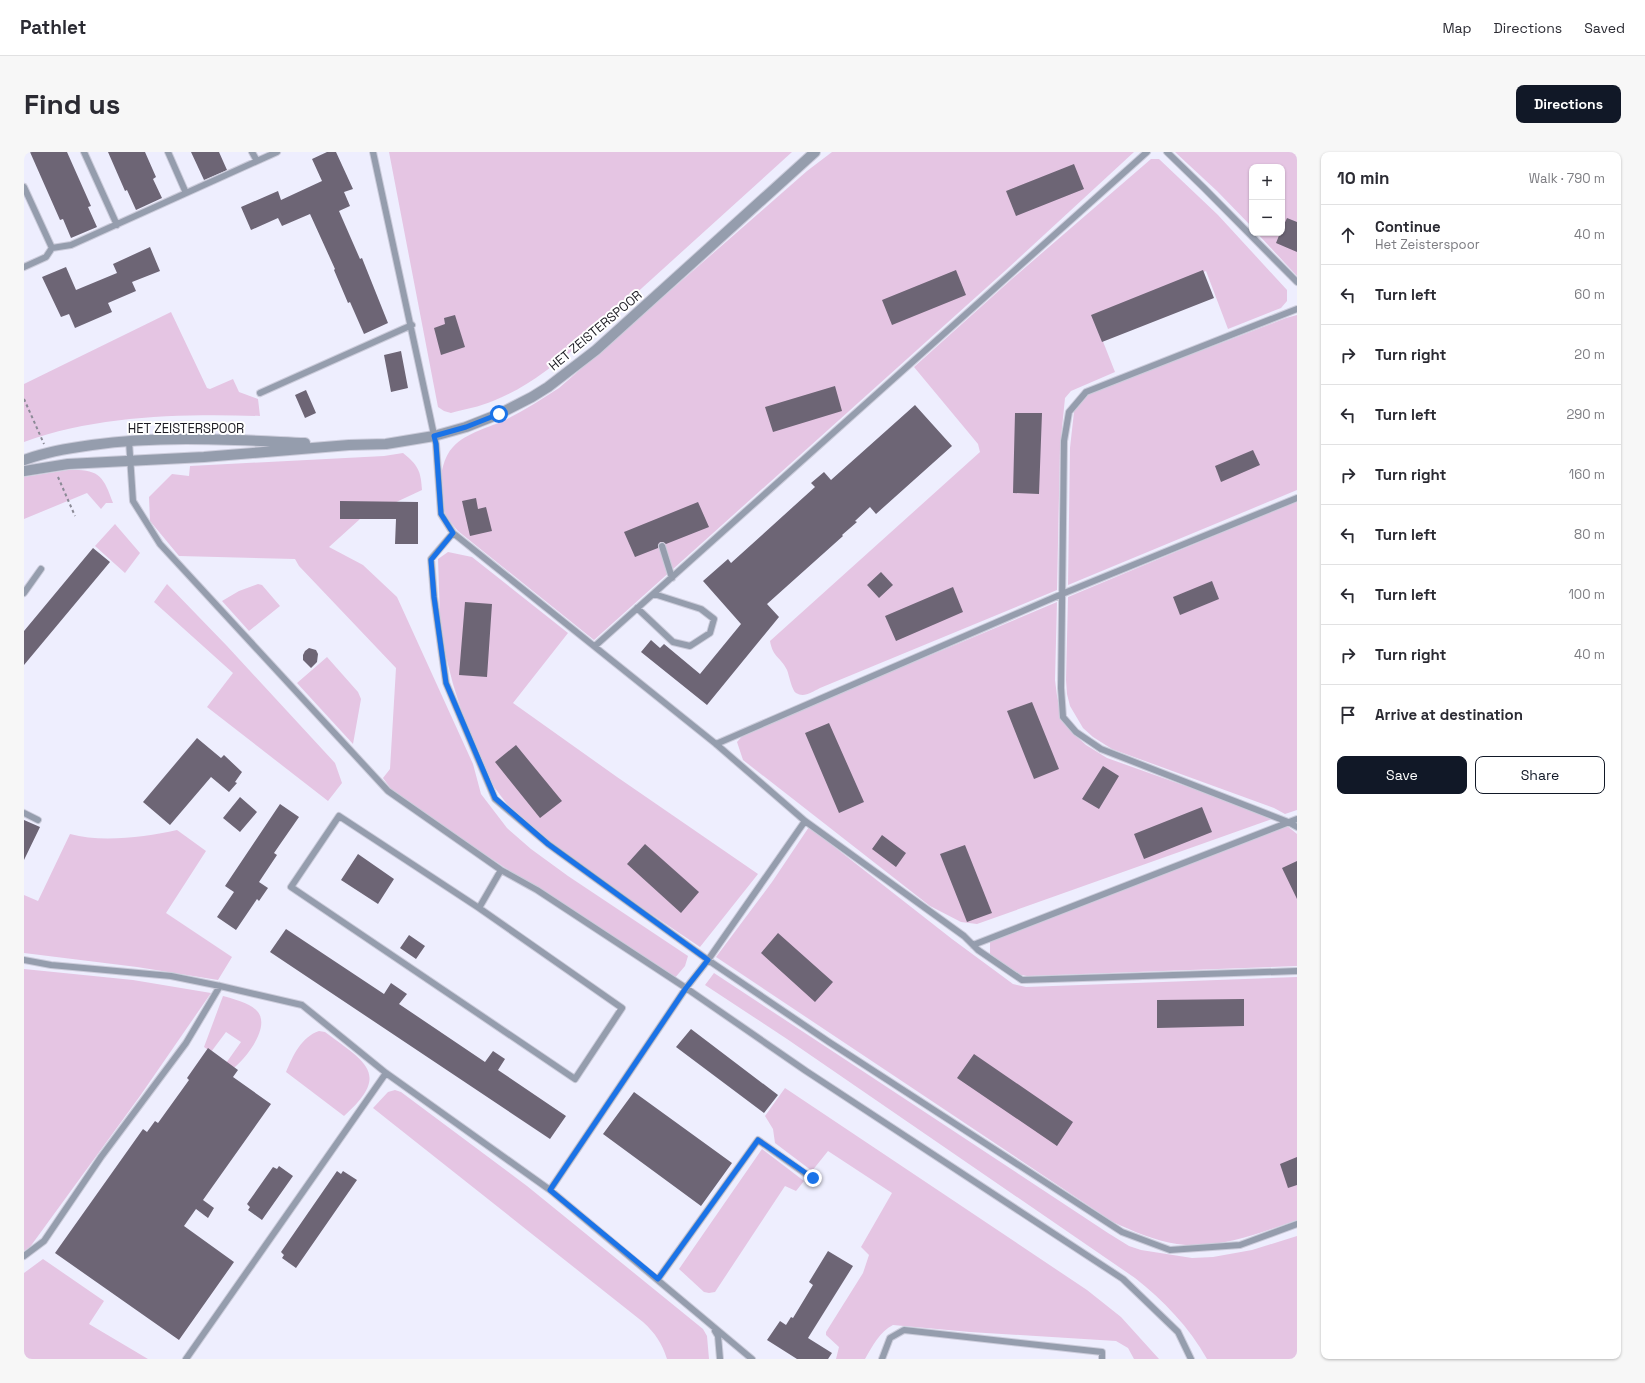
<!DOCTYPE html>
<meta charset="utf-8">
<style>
:root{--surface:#fff;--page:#f7f7f7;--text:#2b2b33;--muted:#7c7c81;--line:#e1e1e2;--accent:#111827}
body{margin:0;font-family:"Space Grotesk",sans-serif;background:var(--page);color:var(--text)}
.controls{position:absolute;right:12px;top:12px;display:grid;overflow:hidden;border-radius:8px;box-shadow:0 1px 3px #0004}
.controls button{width:36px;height:36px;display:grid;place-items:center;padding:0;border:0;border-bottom:1px solid var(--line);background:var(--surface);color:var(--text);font:20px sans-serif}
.stop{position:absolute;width:12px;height:12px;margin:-9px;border:3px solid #1a73e8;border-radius:50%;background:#fff}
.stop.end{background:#1a73e8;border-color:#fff;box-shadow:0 1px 4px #0008}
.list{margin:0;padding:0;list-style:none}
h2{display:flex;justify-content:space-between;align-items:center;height:52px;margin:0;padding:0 16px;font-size:17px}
h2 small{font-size:13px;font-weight:400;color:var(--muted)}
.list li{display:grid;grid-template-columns:26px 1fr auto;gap:12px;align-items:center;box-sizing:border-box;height:60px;padding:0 16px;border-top:1px solid var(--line)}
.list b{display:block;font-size:15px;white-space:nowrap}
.list p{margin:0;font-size:13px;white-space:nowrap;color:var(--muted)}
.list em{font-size:13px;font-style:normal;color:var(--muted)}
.actions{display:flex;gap:8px;padding:12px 16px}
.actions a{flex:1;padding:9px 0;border:1px solid var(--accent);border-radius:8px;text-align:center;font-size:14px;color:var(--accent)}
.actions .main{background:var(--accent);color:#fff}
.icon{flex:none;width:22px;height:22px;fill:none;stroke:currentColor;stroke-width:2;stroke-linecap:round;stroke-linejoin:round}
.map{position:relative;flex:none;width:1273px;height:1207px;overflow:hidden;border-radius:8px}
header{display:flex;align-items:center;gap:24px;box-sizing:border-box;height:56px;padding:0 20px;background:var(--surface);border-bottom:1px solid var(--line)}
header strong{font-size:19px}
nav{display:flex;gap:22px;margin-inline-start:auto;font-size:14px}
.intro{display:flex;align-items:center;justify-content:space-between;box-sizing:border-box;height:96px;padding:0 24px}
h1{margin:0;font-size:28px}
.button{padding:10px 18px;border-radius:8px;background:var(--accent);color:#fff;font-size:14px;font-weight:700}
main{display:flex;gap:24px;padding:0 24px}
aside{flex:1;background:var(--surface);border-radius:8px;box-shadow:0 1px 3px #0004}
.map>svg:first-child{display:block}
.green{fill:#e5c5e3}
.building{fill:#6d6575}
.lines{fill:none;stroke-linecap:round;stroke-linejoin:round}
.service-casing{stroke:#ccccdb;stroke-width:8}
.tertiary-casing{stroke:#ccccdb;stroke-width:12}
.path{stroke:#8b8a96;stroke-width:2;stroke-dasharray:3 3;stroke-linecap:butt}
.service{stroke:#959dad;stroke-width:6}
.tertiary{stroke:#959dad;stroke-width:10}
.route{stroke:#1a73e8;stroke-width:5}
.labels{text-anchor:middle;stroke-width:4;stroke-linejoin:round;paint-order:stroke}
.street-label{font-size:13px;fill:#1c1b23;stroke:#fff}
</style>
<header>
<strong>Pathlet</strong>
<nav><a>Map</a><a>Directions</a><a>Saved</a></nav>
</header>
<div class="intro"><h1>Find us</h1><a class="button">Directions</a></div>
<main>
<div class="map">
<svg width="1273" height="1207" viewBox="0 0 1273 1207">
<rect width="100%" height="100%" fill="#eeeefe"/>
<path class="green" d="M365,0h403l-214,194c-26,21 -54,43 -85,55 -14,6 -28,8 -42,12l-7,-2 -6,-4z
M808,0h302l-128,118 -412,370 -136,-109c-7,-8 -15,-18 -17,-28 -3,-16 0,-44 12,-56 14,-15 36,-19 54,-28 18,-9 35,-20 52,-31l248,-217z
M1151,0h122v124l-40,-43h25v-66h-30v60l-35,-36z
M1127,7h8l59,56 69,75v11l-6,7 -53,21 -22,-58 -113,45 22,56 -44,19 -6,7 -5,50 -3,142 -237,98c-8,4 -16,10 -24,5 -4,-2 -7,-18 -9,-23 -6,-13 -14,-12 -17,-29l210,-189 -2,-8 -64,-77 99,-89z
M147,160l36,76 3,1 23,-10 6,13 19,7 2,17c-79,-2 -161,-1 -236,26v-58z
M1273,163v175l-229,95 2,-137 5,-45 3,-3 13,-7 195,-75z
M379,301c15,12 18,18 19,37l-62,29 -31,28 34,18 34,32 76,167 8,30 26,34 24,21 37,27 120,80 -3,10 -11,13 -267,-176 -16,-14 -8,-11 7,-9 6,-101 -97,-102 -4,-7 -116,-3 -29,-35 -1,-24 23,-23 17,2 1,-10 194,-10z
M44,318c31,-1 35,5 45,33h-7l-5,6 -14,-16 -63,26v-42z
M1273,349v309l-12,4 -11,-6 -162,-59 -19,-12 -10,-9 -13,-22 -3,-12 -1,-14 2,-83z
M91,372l25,29 -15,20 -30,-27z
M424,400l24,5 96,76 -55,70 104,74 141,97 -58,73 -126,-85 -61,-50 -19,-25 -15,-27 -10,-25 -16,-51 -9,-35 -4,-32 -2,-58z
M143,432l60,62 108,117 7,20 -14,18 -121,-94 26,-34 -79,-71z
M234,432l4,1 18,21 -31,25 -27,-30 17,-10z
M1033,450l-2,78 2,16 3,14 15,25 11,10 21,13 87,31 78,30 -295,105 -16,-2 -31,-16 -187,-146 -6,-18 8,-9z
M303,505l31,35 3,7 -8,45 -56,-61z
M1262,673l11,9v132l-270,10 -11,-2 -26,-20v-19z
M785,675l143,112 61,45 13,3 271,-10v243c-38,13 -79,30 -120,24 -22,-3 -44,-13 -64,-22l-397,-265 56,-75z
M153,678l29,21 -40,62 66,44 -14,23 -81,-13 -113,-14v-58l14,6 32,-67c32,9 75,3 107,-4z
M0,817l109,11 78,13 -71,103 -110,151 -6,4z
M690,821l394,260 21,13 12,4 51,8 21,-1 39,-7 45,-14v123h-90c-18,-32 -43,-58 -72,-81l-348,-239 -82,-54z
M199,844c10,3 27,7 34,15 15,16 -13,50 -26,59l-7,-4 17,-24 -15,-10 -15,20 -7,-5z
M295,879l6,1c38,29 68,41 19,84l-58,-44c7,-16 15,-35 33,-41z
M761,936l302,202 34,27 38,42h-25l-6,-11 -12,-7 -146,-9 -77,-7c-13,6 -21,22 -28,34h-29l3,-12 -13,-12v-3l37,-59 6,-18 -8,-8 31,-54 -64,-42 -16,20 -37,-28 -2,-14 -8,-13z
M371,938l6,2 126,94 176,143 4,7 2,23h-42c-5,-16 -12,-26 -24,-37l-270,-214 15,-16z
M738,997l42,32 -8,10 -11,-5 -70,106 -6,1 -5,-1 -25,-23z
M19,1107l61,42 -15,23 59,35h-124v-86z"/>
<path class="building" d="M6,0h37l24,54 -3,1 9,20 -26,11 -8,-19 -3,1z
M84,0h37l11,25 -3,2 9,19 -26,12 -9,-20 -2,1z
M167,0h28l8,18 -23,10z
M303,0h9l17,37 -9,3 6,14 -11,5 21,48 2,-1 26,65 -24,11 -14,-32 -2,1 -14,-33 1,-1 -25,-55 -28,12 -4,-8 -27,12 -10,-23 37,-16 3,9 41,-19 -10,-22z
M1050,12l10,25 -68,27 -10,-25z
M1263,66l10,4v30l-21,-9 4,-10h2v-4z
M126,95l10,24 -28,11 4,9 -28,12 4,9 -37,16 -6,-14 -8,3 -19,-40 24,-10 10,23 41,-17 -4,-9z
M932,118l10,25 -74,30 -10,-25z
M1179,118l11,28 -112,44 -11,-27z
M431,163l10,32 -24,8 -7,-27 11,-4 -1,-6z
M377,199l7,37 -17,4 -7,-37z
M811,234l7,25 -69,21 -8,-25z
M282,238l10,23 -11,5 -10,-23z
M891,253l37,41 -76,68 -6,-7 -15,14 2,1 -15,13 1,1 -76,68 12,13 -72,88 -66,-53 10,-12 9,8 4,-4 36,30 41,-50 -38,-43 25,-22 3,4 84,-76 -4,-4 13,-11 7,8z
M991,261h27l-3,81 -26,-1z
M1229,298l7,15 -39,17 -6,-16z
M452,346l2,11 8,-2 6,24 -22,5 -8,-35z
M316,349l78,1v42h-23l1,-25h-56z
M674,350l11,25 -43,17 -3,-2h-3l-2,3v3l-23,9 -11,-25z
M69,396l17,14 -86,103v-34z
M857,420l12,13 -14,13 -12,-13z
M1188,429l7,18 -39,16 -7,-18z
M929,435l10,25 -67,29 -11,-25z
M441,450l27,2 -5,73 -28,-2z
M285,496l7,2 2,4 -1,8 -6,6 -8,-8v-5l2,-4z
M1008,550l27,67 -25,10 -27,-68z
M805,571l35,79 -25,11 -34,-80z
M173,586l24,20 3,-3 18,17 -7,10 2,1 -8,9 -18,-15 -41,48 -27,-23z
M492,593l46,56 -22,17 -45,-56z
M1079,614l16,10 -20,33 -17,-10z
M216,645l17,15 -17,20 -17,-14z
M256,652l19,13 -25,36 3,2 -18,27 9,6 -9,13 -2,-2 -21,31 -19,-13 17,-25 -9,-6z
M1178,655l10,25 -68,27 -10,-25z
M0,668l16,7 -16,33z
M858,683l24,18 -10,14 -24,-18z
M621,692l54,48 -18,21 -54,-49z
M941,693l27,68 -25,9 -27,-68z
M334,702l36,25 -16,25 -37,-24z
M1273,709v38l-15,-31z
M262,777l98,65 7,-11 16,11 -8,10 86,58 8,-11 12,8 -7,11 68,46 -16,23 -280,-187z
M754,781l55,49 -18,20 -54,-49z
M385,783l16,11 -9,13 -16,-11z
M1220,847v27l-87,2v-28z
M667,877l87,66 -14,18 -88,-66z
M184,896l30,22 -5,7 38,27 -68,96 11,8 -6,10 -12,-9 -12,17 50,36 -55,78 -124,-87 88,-124 4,3 8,-11 3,2 31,-43 -2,-2z
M950,902l99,68 -16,24 -100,-68z
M610,940l98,71 -31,43 -98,-72z
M1273,1005v28l-9,3 -8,-24z
M255,1014l14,10 -31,44 -14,-10 2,-3 -3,-3 26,-37 4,2z
M313,1019l4,3 2,-3 14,9 -61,88 -14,-10 2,-3 -3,-3z
M804,1099l25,15 -45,72 24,15 -4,6h-31l-30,-19 13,-19 6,4 5,-8 2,1 20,-33 -4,-3z"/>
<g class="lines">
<defs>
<path id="service" d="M60,0l33,73
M144,0l18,41
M228,0l5,9
M349,0l63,292 5,70 12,19 263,211 89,77 159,115 14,14 44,30 275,-9
M1143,0l37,36 93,94
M0,35l28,61 19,-3 206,-93
M0,115l22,-10 6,-9
M1273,157l-211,83 -17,20 -5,29 -3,247 2,29 13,15 25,17 187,73 9,5
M236,241l152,-68
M105,289l4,60 27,43 228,247 113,79 36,20 149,98 120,83 317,208 55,53 13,27
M429,381l-22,26 3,38 12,86 49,116 53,45 160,116 121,82 293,190 48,18 70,-5 57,-21
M638,394l10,32
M0,441l17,-24
M613,456l36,34 17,4 20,-13 4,-14 -13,-10 -47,-15
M571,494l552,-494
M692,592l346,-150 235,-96
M0,661l14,7
M315,664l140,92 143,100 -47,71 -284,-192z
M455,756l22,-38
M949,793l324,-126
M0,808l27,5 120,11 49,10 82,19 84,68 164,117 202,169
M526,1038l136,-202 22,-28 97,-139
M0,1104l20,-15 57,-84 85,-114 34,-57
M634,1127l100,-139 55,39
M691,1179l3,5 2,23
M162,1207l200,-286
M858,1207l8,-21 14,-8 198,22v7"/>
<path id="tertiary" d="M0,308c22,-8 45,-12 68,-15 71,-10 142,-5 213,-2
M0,319l44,-7 136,-7 145,-12 37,-1 48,-8 32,-9 33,-13 33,-17 16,-10 48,-37 219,-198"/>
</defs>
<use href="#service" class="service-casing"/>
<use href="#tertiary" class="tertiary-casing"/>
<path class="path" d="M0,247l20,45
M34,325l17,39"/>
<use href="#service" class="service"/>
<use href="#tertiary" class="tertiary"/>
</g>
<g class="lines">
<path class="route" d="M475,262l-33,13 -32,9 2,8 5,70 12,19 -22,27 3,37 12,86 49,115 53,46 160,116 -22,28 -136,202 108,89 100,-139 55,38"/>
</g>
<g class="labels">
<g class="street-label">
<text transform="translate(571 178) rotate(-40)" y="5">HET ZEISTERSPOOR</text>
<text x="162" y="281">HET ZEISTERSPOOR</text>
</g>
</g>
</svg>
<div class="controls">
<button>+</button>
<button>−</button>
</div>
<div class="stop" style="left:475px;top:262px"></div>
<div class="stop end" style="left:789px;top:1026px"></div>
</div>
<aside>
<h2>10 min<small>Walk · 790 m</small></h2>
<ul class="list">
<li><svg class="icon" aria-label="ahead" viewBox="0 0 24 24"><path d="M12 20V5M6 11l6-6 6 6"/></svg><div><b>Continue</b><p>Het Zeisterspoor</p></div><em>40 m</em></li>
<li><svg class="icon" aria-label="left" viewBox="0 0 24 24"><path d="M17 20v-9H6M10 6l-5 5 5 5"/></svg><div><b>Turn left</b></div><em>60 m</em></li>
<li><svg class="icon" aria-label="right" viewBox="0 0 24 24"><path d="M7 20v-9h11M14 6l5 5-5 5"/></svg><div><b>Turn right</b></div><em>20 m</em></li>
<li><svg class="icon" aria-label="left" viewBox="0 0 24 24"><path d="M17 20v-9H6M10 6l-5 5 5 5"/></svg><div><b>Turn left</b></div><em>290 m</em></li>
<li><svg class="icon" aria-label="right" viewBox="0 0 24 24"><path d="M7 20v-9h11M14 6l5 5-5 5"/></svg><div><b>Turn right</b></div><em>160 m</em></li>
<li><svg class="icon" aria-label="left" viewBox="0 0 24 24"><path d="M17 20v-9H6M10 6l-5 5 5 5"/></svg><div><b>Turn left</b></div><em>80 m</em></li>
<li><svg class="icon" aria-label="left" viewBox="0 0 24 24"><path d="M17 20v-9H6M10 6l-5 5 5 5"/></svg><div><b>Turn left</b></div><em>100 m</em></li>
<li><svg class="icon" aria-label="right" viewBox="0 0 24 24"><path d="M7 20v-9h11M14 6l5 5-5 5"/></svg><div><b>Turn right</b></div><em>40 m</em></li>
<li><svg class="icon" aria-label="arrive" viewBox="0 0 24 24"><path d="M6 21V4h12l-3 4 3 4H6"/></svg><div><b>Arrive at destination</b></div></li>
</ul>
<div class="actions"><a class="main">Save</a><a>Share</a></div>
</aside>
</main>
